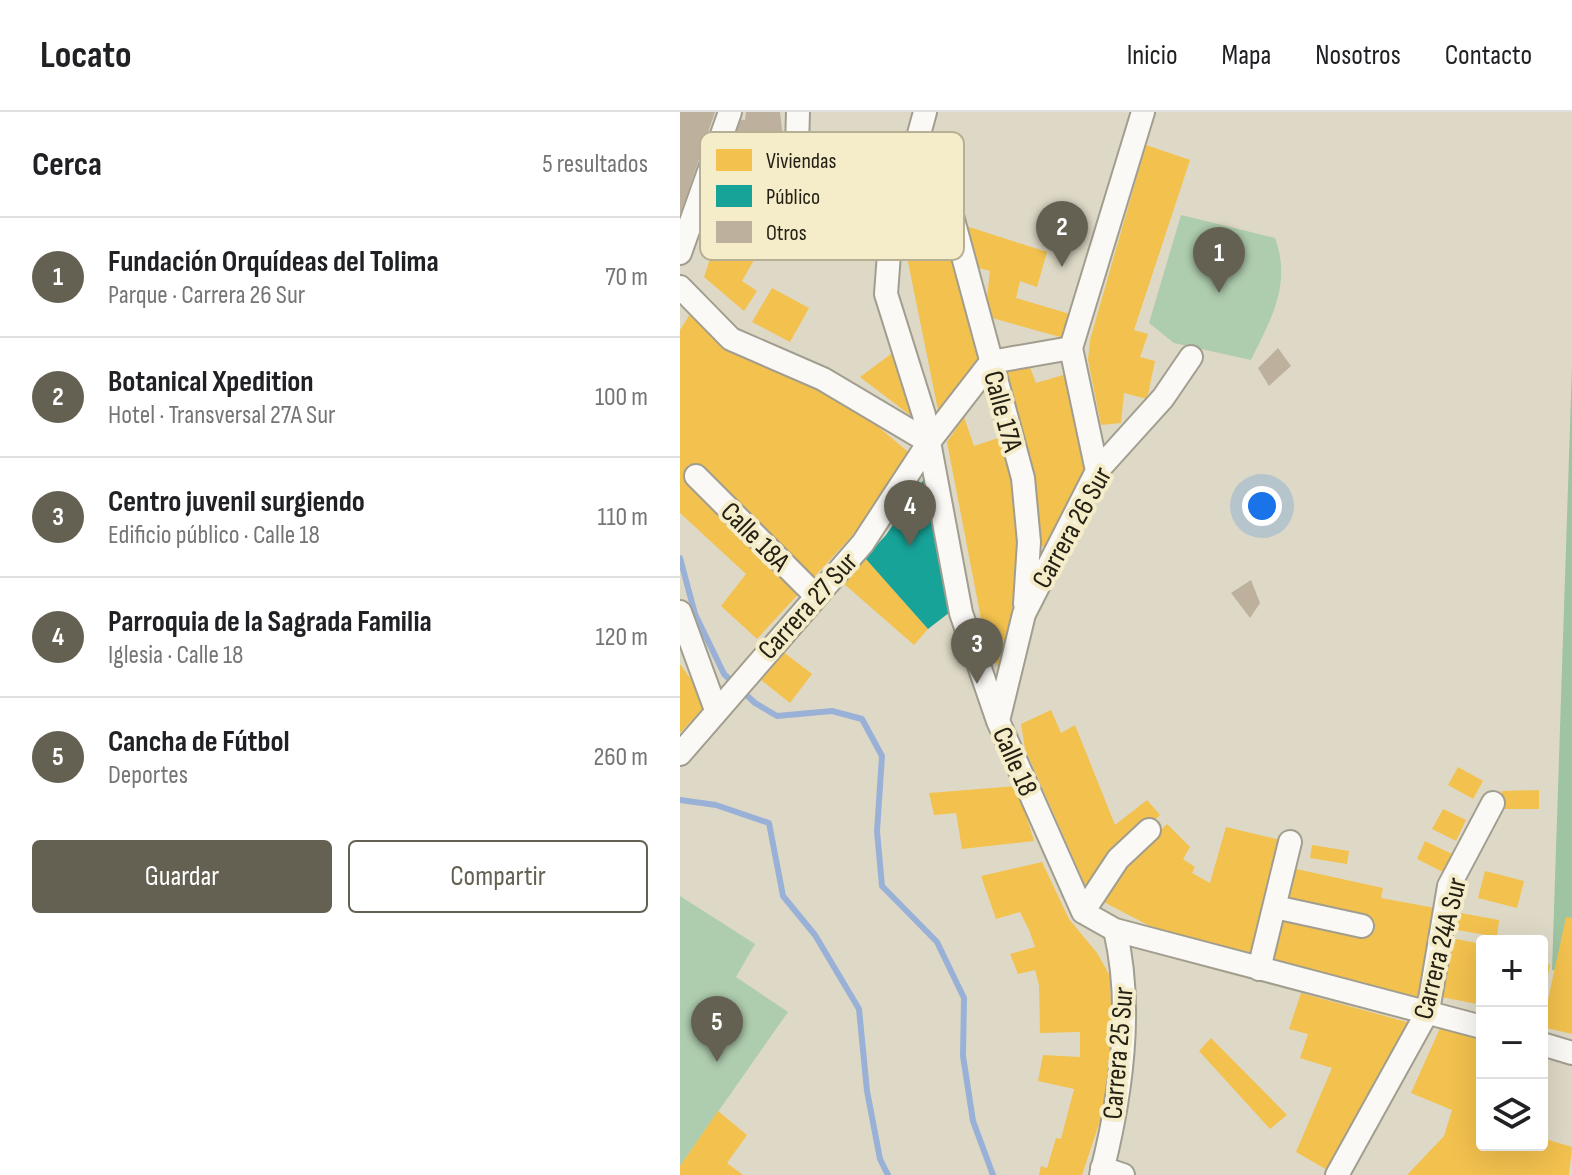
<!DOCTYPE html>
<html lang="es">
<meta charset="utf-8">
<style>
:root{--surface:#fff;--page:#f6f6f6;--text:#202124;--muted:#757577;--line:#e0e0e0;--accent:#656152}
body{margin:0;font-family:"Sofia Sans Condensed",sans-serif;background:var(--page);color:var(--text)}
.controls{position:absolute;right:24px;bottom:24px;display:grid;overflow:hidden;border-radius:8px;box-shadow:0 8px 32px #0002}
.controls button{width:72px;height:72px;display:grid;place-items:center;padding:0;border:0;border-bottom:2px solid var(--line);background:var(--surface);color:var(--text);font:40px sans-serif}
.you{position:absolute;left:582px;top:394px;width:28px;height:28px;margin:-20px;border:6px solid #fff;border-radius:50%;background:#1a73e8;box-shadow:0 0 0 12px #1a73e833}
.badge{display:grid;place-items:center;width:52px;height:52px;border-radius:50%;background:var(--accent);color:#fff;font-size:26px;font-weight:700}
.pin{position:absolute;translate:-50% -66px;filter:drop-shadow(0 2px 4px #0008)}
.pin::after{content:'';position:absolute;top:42px;width:28px;height:24px;background:inherit;clip-path:polygon(0 0,100% 0,50% 100%)}
.list{margin:0;padding:0;list-style:none}
h2{display:flex;justify-content:space-between;align-items:center;height:104px;margin:0;padding:0 32px;font-size:34px}
h2 small{font-size:26px;font-weight:400;color:var(--muted)}
.list li{display:grid;grid-template-columns:52px 1fr auto;gap:24px;align-items:center;box-sizing:border-box;height:120px;padding:0 32px;border-top:2px solid var(--line)}
.list b{display:block;font-size:30px;white-space:nowrap}
.list p{margin:0;font-size:26px;white-space:nowrap;color:var(--muted)}
.list em{font-size:26px;font-style:normal;color:var(--muted)}
.actions{display:flex;gap:16px;padding:24px 32px}
.actions a{flex:1;padding:18px 0;border:2px solid var(--accent);border-radius:8px;text-align:center;font-size:28px;color:var(--accent)}
.actions .main{background:var(--accent);color:#fff}
.icon{flex:none;width:44px;height:44px;fill:none;stroke:currentColor;stroke-width:2;stroke-linecap:round;stroke-linejoin:round}
.map{position:relative;flex:none;width:892px;height:1063px;overflow:hidden}
header{display:flex;align-items:center;gap:48px;box-sizing:border-box;height:112px;padding:0 40px;background:var(--surface);border-bottom:2px solid var(--line)}
header strong{font-size:38px}
nav{display:flex;gap:44px;margin-inline-start:auto;font-size:28px}
main{display:flex}
aside{flex:1;background:var(--surface)}
.map>svg:first-child{display:block}
.green{fill:#aeccae}
.forest{fill:#9ec4a2}
.homes{fill:#f2c14e}
.public{fill:#17a398}
.lines{fill:none;stroke-linecap:round;stroke-linejoin:round}
.stream{stroke:#9ab1d7;stroke-width:6}
.building{fill:#bdb19d}
.minor-casing{stroke:#a29e8f;stroke-width:26}
.minor{stroke:#faf9f6;stroke-width:22}
.labels{text-anchor:middle;stroke-width:8;stroke-linejoin:round;paint-order:stroke}
.street-label{font-size:28px;fill:#242114;stroke:#f5ecc9}
.key{fill:#f5ecc9;stroke:#b6af93;stroke-width:2}
.key-label{font-size:22px;fill:#242114}
</style>
<header>
<strong>Locato</strong>
<nav><a>Inicio</a><a>Mapa</a><a>Nosotros</a><a>Contacto</a></nav>
</header>
<main>
<aside>
<h2>Cerca<small>5 resultados</small></h2>
<ul class="list">
<li><span class="badge">1</span><div><b>Fundación Orquídeas del Tolima</b><p>Parque · Carrera 26 Sur</p></div><em>70 m</em></li>
<li><span class="badge">2</span><div><b>Botanical Xpedition</b><p>Hotel · Transversal 27A Sur</p></div><em>100 m</em></li>
<li><span class="badge">3</span><div><b>Centro juvenil surgiendo</b><p>Edificio público · Calle 18</p></div><em>110 m</em></li>
<li><span class="badge">4</span><div><b>Parroquia de la Sagrada Familia</b><p>Iglesia · Calle 18</p></div><em>120 m</em></li>
<li><span class="badge">5</span><div><b>Cancha de Fútbol</b><p>Deportes</p></div><em>260 m</em></li>
</ul>
<div class="actions"><a class="main">Guardar</a><a>Compartir</a></div>
</aside>
<div class="map">
<svg width="892" height="1063" viewBox="0 0 892 1063">
<rect width="100%" height="100%" fill="#ded9c6"/>
<path class="green" d="M501,103l94,23c17,46 -4,81 -24,122l-77,-17 -25,-20z
M0,784l75,48 -19,33 52,35 -108,154z"/>
<path class="forest" d="M892,254v605l-20,-1z"/>
<path class="homes" d="M466,33l44,15 -56,170 14,4 -8,23 15,4 -8,38 -23,-6 -3,30 -20,2 -13,-65 2,-20z
M265,92l15,86 23,68 -43,62 -32,-158 4,-53z
M41,114l41,20 -20,35 15,10 -13,20 -40,-34z
M286,114l81,26 -10,35 -17,-6 -4,17 61,18 -6,24 -86,-24 5,-45 -18,-5z
M92,176l37,20 -19,34 -38,-20z
M12,199l165,98 56,47 -63,82 -93,101 -36,-33 25,-32 -66,-61v-183z
M215,239l24,71 -59,-45z
M348,250l8,21 34,-10 16,100 -38,77 -9,-6 -4,-49 -37,-124z
M284,305l10,29 30,-10 13,64 -1,88 -15,87 -18,-46 -36,-187z
M185,446l63,71 -14,16 -71,-62z
M102,539l30,23 -22,29 -29,-23z
M0,552l28,39 -28,30z
M371,598l10,23 14,-8 40,100 32,-25 13,15 -74,72 -61,-138 -4,-25z
M778,655l25,14 -10,18 -25,-14z
M337,674l17,55 -72,8 -6,-36 -22,2 -5,-22z
M859,678v19h-37v-18z
M763,697l23,11 -10,21 -24,-12z
M487,712l23,23 -7,12 12,8 -3,6 18,10 16,-56 63,15 -27,114 -97,-22 -65,-34 31,-41z
M745,729l29,14 -9,18 -28,-14z
M632,733l37,6 -2,13 -37,-6z
M362,750l27,57 28,34 13,23 2,57 -4,64 -26,78h-43l2,-9 6,2 9,-30 5,1 13,-50 -36,-8 5,-26 37,2v-25l-40,1 -1,-48 -4,-15 -17,4 -8,-20 25,-7 -6,-17 -9,-18 -24,7 -15,-43z
M607,755l96,21 -2,10 54,10 -16,89 -155,-36 12,-51 98,22 1,-5 -97,-22z
M805,759l39,10 -7,27 -39,-10z
M775,800l44,8 -2,17 -45,-8z
M886,805l6,1v116l-30,-7z
M766,825l36,7v61l-46,-9z
M862,851l8,2 -7,34h-1z
M621,881l113,31 -80,150 -38,-22 36,-84 -32,-10 8,-24 -19,-5z
M765,905l37,13v115h60v-7l30,9 -3,28h-162l37,-39 8,-26 -41,-17z
M531,926l76,77 -17,14 -71,-78z
M38,999l29,24 -20,28 16,12h-63v-9z"/>
<path class="public" d="M253,354l21,143 -26,20 -63,-71 21,-23z"/>
<g class="lines">
<path class="stream" d="M0,446l15,56 29,60 31,29 22,13 55,-5 30,8 20,37 -5,75 5,55 55,56 27,56 -1,58 10,65 20,54
M0,688l36,5 53,18 14,73 32,39 44,74 8,82 13,68 8,16"/>
</g>
<path class="building" d="M0,0h35l-34,100h-1z
M66,0h34l10,85 -27,13 -24,-11 -14,-21 5,-19 -5,-12 10,-28 10,1z
M598,236l13,18 -22,20 -11,-18z
M571,468l9,23 -10,15 -19,-25z"/>
<g class="lines">
<defs>
<path id="minor" d="M245,0l-35,128 -4,54 38,121 37,198 37,108 85,191 32,18 367,97
M116,69l2,-69
M271,100l72,266 6,64 -4,62
M0,141l50,-141
M0,175l51,52 92,40 106,63
M417,359l-26,-123 72,-236
M16,364l120,120
M0,500l36,98
M318,609l26,-107 73,-143 66,-73 28,-41
M0,642l183,-211 66,-101 62,-80 80,-14
M595,795l87,19
M403,800l35,-53 31,-29
M579,857l31,-127
M862,932l30,9
M422,1056l21,7
M421,1063c20,-78 33,-166 14,-245
M657,1063l91,-164 21,-125 44,-83"/>
</defs>
<use href="#minor" class="minor-casing"/>
<use href="#minor" class="minor"/>
</g>
<g class="labels">
<g class="street-label">
<text transform="translate(324 299) rotate(75)" y="10">Calle 17A</text>
<text transform="translate(391 415) rotate(-61)" y="10">Carrera 26 Sur</text>
<text transform="translate(76 424) rotate(45)" y="10">Calle 18A</text>
<text transform="translate(127 493) rotate(-48)" y="10">Carrera 27 Sur</text>
<text transform="translate(336 649) rotate(66)" y="10">Calle 18</text>
<text transform="translate(759 836) rotate(-76)" y="10">Carrera 24A Sur</text>
<text transform="translate(437 941) rotate(-85)" y="10">Carrera 25 Sur</text>
</g>
</g>
<rect x="20" y="20" width="264" height="128" rx="12" class="key"/>
<rect x="36" y="37" width="36" height="22" fill="#f2c14e"/>
<rect x="36" y="73" width="36" height="22" fill="#17a398"/>
<rect x="36" y="109" width="36" height="22" fill="#bdb19d"/>
<g class="key-label">
<text x="86" y="56">Viviendas</text>
<text x="86" y="92">Público</text>
<text x="86" y="128">Otros</text>
</g>
</svg>
<div class="controls">
<button>+</button>
<button>−</button>
<button><svg class="icon" aria-label="layers" viewBox="0 0 24 24"><path d="M12 4l9 5-9 5-9-5zM3 14l9 5 9-5"/></svg></button>
</div>
<div class="you"></div>
<div class="pin badge" style="left:539px;top:181px">1</div>
<div class="pin badge" style="left:382px;top:155px">2</div>
<div class="pin badge" style="left:297px;top:572px">3</div>
<div class="pin badge" style="left:230px;top:434px">4</div>
<div class="pin badge" style="left:37px;top:950px">5</div>
</div>
</main>
